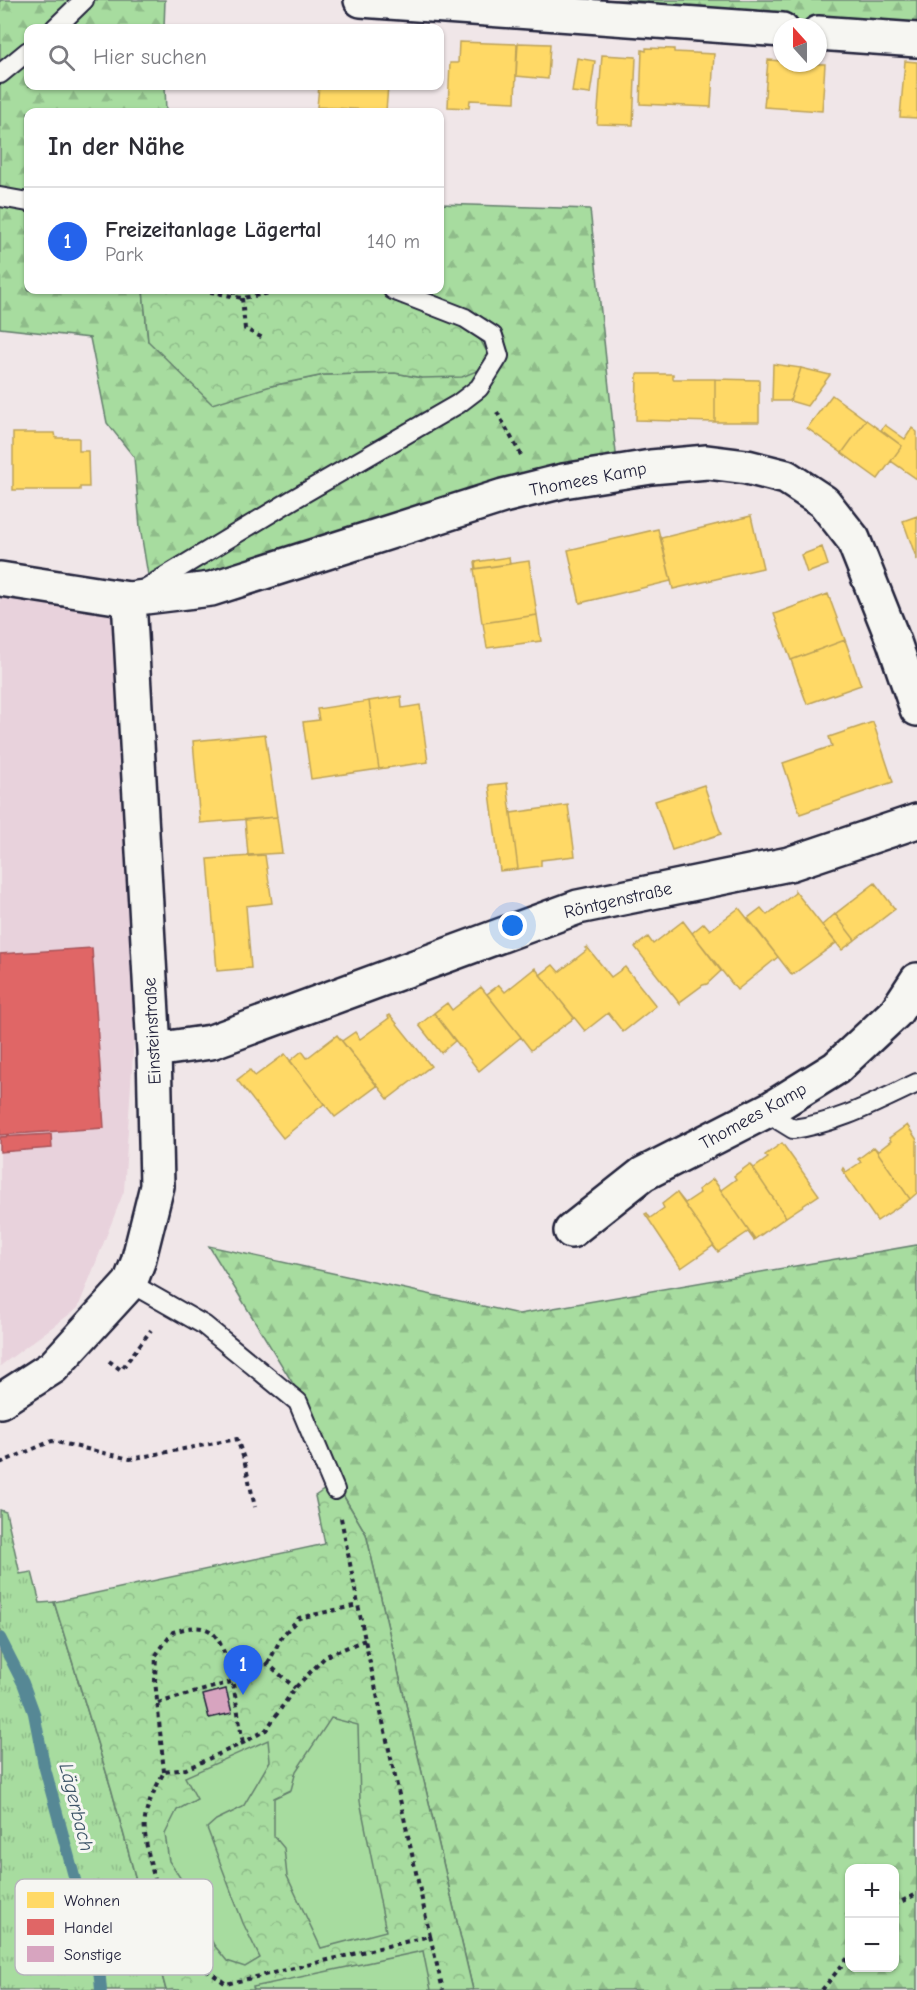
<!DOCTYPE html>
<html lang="de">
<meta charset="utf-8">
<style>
:root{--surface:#fff;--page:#f2f2f3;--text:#2b2b33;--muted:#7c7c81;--line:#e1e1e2;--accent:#2563eb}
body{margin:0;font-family:"Comic Neue",sans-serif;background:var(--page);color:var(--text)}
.controls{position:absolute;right:18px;bottom:18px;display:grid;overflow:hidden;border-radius:12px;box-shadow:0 2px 4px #0004}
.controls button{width:54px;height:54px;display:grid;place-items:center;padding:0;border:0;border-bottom:2px solid var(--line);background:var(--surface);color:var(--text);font:30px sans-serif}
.compass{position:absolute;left:773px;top:18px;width:54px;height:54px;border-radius:50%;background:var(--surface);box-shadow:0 2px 4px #0004;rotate:339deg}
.you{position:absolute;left:513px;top:926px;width:21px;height:21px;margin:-15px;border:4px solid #fff;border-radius:50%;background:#1a73e8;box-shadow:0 0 0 9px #1a73e833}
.badge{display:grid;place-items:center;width:39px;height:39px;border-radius:50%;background:var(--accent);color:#fff;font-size:20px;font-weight:700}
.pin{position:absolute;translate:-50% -50px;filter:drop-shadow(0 2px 3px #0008)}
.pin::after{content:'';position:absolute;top:32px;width:21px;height:18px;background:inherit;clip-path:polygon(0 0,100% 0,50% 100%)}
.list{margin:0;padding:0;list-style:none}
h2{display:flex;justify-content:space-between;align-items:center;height:78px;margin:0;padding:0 24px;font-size:26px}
h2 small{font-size:20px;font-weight:400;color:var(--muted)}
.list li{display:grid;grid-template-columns:39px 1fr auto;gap:18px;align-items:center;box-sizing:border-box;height:108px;padding:0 24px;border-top:2px solid var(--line)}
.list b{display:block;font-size:22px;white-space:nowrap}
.list p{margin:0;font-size:20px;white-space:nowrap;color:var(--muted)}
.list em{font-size:20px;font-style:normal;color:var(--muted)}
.icon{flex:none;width:33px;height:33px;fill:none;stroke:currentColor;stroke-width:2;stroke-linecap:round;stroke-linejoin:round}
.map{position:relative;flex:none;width:917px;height:1990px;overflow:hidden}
.search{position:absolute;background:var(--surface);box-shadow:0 2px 4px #0004;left:24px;top:24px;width:420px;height:66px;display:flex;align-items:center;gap:15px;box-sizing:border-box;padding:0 21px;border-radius:12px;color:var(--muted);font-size:22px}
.panel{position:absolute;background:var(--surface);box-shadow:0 2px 4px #0004;left:24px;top:108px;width:420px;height:186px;border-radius:12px}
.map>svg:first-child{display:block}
.built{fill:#e8d2dc}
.grass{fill:url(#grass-tufts);stroke:#647f6d;stroke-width:1.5}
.forest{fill:url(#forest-firs);stroke:#647f6d;stroke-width:1.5;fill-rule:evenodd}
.park{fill:url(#park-crowns);stroke:#647f6d;stroke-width:1.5}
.pitch{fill:#a7dc9f;stroke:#647f6d;stroke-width:1.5}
.homes{fill:#ffd966;stroke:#bda259;stroke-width:1.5}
.shops{fill:#e06666;stroke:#a75259;stroke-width:1.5}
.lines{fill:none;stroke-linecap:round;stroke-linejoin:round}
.stream{stroke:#578895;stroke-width:12}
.building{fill:#d7a4bf;stroke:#22223b;stroke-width:1.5}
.service-casing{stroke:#22223b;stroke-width:22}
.minor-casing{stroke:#22223b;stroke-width:38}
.path{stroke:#22223b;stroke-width:4;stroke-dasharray:4.5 4.5;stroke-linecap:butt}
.service{stroke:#f6f6f2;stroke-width:18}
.minor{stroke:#f6f6f2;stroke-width:33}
.labels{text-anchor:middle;stroke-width:6;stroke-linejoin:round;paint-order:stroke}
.street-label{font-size:18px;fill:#22223b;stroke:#f6f6f2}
.water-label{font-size:20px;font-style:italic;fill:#3d5568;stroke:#f6f6f2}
.key{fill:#f6f6f2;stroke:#b6b6bb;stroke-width:1.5}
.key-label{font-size:16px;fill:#22223b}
</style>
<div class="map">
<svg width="917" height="1990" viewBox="0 0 917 1990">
<defs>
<pattern id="grass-tufts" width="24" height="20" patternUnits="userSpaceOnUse" patternTransform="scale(1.5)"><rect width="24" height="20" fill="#a7dc9f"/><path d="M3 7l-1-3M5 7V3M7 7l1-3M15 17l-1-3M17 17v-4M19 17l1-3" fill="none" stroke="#8fbc8a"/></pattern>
<pattern id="forest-firs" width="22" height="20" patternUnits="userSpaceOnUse" patternTransform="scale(1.5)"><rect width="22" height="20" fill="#a7dc9f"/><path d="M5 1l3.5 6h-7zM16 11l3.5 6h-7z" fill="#8fbc8a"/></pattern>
<pattern id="park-crowns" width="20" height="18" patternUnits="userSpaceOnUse" patternTransform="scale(1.5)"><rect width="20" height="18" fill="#a7dc9f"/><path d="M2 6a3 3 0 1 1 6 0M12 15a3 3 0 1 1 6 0" fill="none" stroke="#8fbc8a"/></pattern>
</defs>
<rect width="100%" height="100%" fill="#f0e6e8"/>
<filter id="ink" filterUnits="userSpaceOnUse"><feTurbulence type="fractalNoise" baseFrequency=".0167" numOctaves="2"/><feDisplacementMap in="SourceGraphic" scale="12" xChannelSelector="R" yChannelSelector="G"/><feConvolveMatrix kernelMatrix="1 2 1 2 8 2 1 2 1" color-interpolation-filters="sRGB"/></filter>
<g filter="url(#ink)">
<path class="built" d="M0,583l125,20 9,435 -10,153 -46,117 -78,58z"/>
<path class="grass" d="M0,1510l6,2 14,62 12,-2 8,31 14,-1 57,186 55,202h-166z"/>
<path class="forest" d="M0,0h165l-1,28h-136v58h137l1,26h-138v178h115l5,51 123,45 53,-11 71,-2 27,5 39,-57 -85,-31h64v-86l150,5 28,263 -467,121 -11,-66 -6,-70 -27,-34 -17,-85 -90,-10z
M435,0h482v35z
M917,1245v745h-444l-107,-456 -26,-44 -37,-90 -94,-154 310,68zM850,1868h44v100h-44z"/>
<path class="park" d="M143,290h233l85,31 20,20 8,15 -10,14 -17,7 -40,1 -27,-5 -71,2 -53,11 -59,18 -64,-63z
M328,1487l12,3 26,44 107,456h-307l-55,-202 -57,-186 271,-58 -10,-48z"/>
<path class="pitch" d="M331,1718l27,7 2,76 26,130 -65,17 -34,-72 -3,-28 -10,-12v-38l17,-8 5,-19z
M268,1740l2,21 -27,46 -27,13 -9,8 36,95 17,35 -15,9 -18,-6 -13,-16 -16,-29 -15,-34 -14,-21 -4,-27 12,-24 20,-11 -12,-22z
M423,1951l8,39h-177l-1,-3z"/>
<path class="homes" d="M459,42l58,2 -2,58 -45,-2 -1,8 -21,-1 2,-44h8z
M518,43l32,1 -2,35 -32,-3z
M646,48l28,1v3l40,2 -3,53 -71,-3 2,-54 4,1z
M602,55l34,2 -3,68 -36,-1z
M577,58l18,3 -5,33 -18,-2z
M768,60l14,1v2l43,1 -3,47 -58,-4z
M905,61l12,1v56l-17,-1z
M319,86h69l-2,25 -69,-4z
M773,364l28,4 -11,33h-18z
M801,368l29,7 -23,31 -17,-5z
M637,374h36v5h42v43l-79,-2z
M715,379l44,1v42h-44z
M832,395l34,25 -24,33 -35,-25z
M866,420l36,26 -24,33 -36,-26z
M885,425l20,14 7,-11 5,4v47l-26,-18 11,-15 -21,-16z
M13,433h42l1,5h23v13h9l1,36h-9v3h-67z
M751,516l12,52 -90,21 -12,-51z
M917,516v44l-14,-39z
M658,529l13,52 -91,22 -12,-53z
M822,547l6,18 -21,8 -6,-18z
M509,557l1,7 -34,5 -1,-7z
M529,561l8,54 -55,8 -8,-54z
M828,594l17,46 -54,20 -17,-46z
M537,615l4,26 -54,7 -4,-25z
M845,640l16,45 -54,19 -16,-44z
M401,696l1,12 18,-3 8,57 -49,7 -10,-68z
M369,701l10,68 -68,10 -8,-57 16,-2 -2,-11z
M873,722l20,60 -93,32 -17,-51 49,-17 -3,-9z
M265,734l12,83 -77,6 -7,-82z
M507,783l11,86 -18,2 -11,-86z
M704,785l17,49 -49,16 -17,-49z
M568,805l7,51 -34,4v6l-23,3 -7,-56z
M277,817l5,36 -34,2 -3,-35z
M265,855l7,48 -26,3 5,62 -34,3 -9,-112z
M875,883l20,26 -40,31 -20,-26z
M795,891l41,52 -44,32 -44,-57 13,-10 6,7 28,-22z
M739,908l39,49 -41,33 -45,-57 12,-10 6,7z
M835,914l20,26 -13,10 -20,-25z
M683,921l38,50 -14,13 -4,1 -23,17v2l-45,-57 13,-10 5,7z
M587,947l24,30 14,-10 31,39 -33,26 -15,-19 -23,18 -45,-56 13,-10 6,7 28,-22 -2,-2z
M535,968l39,50 -43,32 -44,-56 12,-9 6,7z
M481,987l40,50 -42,34 -45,-58 13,-10 5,7z
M434,1013l21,28 -14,12 -22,-28z
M390,1015l41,51 -43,33 -46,-58 13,-9 5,7 29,-21 -1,-2z
M337,1035l40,51 -42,31 -45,-56 12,-10 5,7z
M285,1054l39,50 -41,34 -46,-58 13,-10 5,6z
M907,1125l10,15v53l-7,6 -36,-52 4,4 13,-10 -2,-3z
M782,1143l37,52 -33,22 -36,-53 4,4 14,-10 -3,-3z
M874,1147l36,52 -33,22 -35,-51 1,-2 3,4 15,-10 -3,-3z
M750,1164l36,53 -31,22 -42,-60 8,11 15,-11 -2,-3z
M713,1179l42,60 -1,1 -6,-8 -30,20 -41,-59 8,10 15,-10 -2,-3z
M676,1193h1l41,59 -5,-6 -32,22 -36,-54 2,-1 3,5 14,-10 -2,-4z"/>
<path class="shops" d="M92,948l12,180 -104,7v-181z
M51,1134l1,14 -52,4v-15z"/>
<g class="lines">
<path class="stream" d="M0,1638l23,45 11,30 10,52 41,152 5,26 9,25 2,22"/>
</g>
<path class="building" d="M226,1689l6,24 -23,5 -6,-23z"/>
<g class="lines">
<defs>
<path id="service" d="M55,28l29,-28
M0,74l28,-23
M0,197l28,5
M143,590l149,-90 166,-96 21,-16 20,-32 -6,-20 -28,-18 -72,-28
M770,1109l10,12 13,8c45,-6 83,-27 124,-46
M130,1283l74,42 94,77 37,88"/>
<path id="minor" d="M361,0l421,30
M818,33l99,7
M0,579l129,20 82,-10 292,-93 60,-15 88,-14 56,-5 40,5 39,10 38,25 29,37 41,103 23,67
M154,1050l57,-8 367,-135 211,-43 128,-43
M571,1231l72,-57 127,-65 66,-41 60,-56 21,-32
M0,1401l53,-34 77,-84 8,-21 19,-76 -3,-136 -25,-451"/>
</defs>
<use href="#service" class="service-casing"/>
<use href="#minor" class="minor-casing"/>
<path class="path" d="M201,290l41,8 46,-8
M234,290v7
M242,298l3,31 20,10
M497,412l24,43
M109,1361l12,9 30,-40
M0,1463l52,-22 78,18 107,-20 7,20 11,48
M341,1518l24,122 65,296 -204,48c-10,-8 -36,-24 -43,-34 -15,-24 -42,-103 -38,-131 2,-14 12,-35 19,-47l22,-3 57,-26 23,-13 29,-42 31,-32 39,-16
M268,1664l14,-28 17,-18 59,-13
M230,1670l38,-6 27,24
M158,1703l73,-21
M164,1772l-9,-92 1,-25 17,-23c11,-3 25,-8 37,-1 21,13 28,87 33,112
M894,1905l23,-11
M430,1936l13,54
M822,1990l28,-35"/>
<use href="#service" class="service"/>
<use href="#minor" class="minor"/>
</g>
</g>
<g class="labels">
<g class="street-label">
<text transform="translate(588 479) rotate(-11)" y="6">Thomees Kamp</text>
<text transform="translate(618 900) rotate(-13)" y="6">Röntgenstraße</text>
<text transform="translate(152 1031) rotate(-93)" y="6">Einsteinstraße</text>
<text transform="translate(753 1116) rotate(-29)" y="6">Thomees Kamp</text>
</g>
<g class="water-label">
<text transform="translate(77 1807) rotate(76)" y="7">Lägerbach</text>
</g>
</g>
<rect x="15" y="1879" width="198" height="96" rx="9" class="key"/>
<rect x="27" y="1892" width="27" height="16" fill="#ffd966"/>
<rect x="27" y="1919" width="27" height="16" fill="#e06666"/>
<rect x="27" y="1946" width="27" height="16" fill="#d7a4bf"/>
<g class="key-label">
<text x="64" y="1906">Wohnen</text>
<text x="64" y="1933">Handel</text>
<text x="64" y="1960">Sonstige</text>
</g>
</svg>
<div class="controls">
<button>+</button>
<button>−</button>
</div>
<svg class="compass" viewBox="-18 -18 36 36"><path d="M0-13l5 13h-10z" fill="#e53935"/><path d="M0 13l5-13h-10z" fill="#7c7c81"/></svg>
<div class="you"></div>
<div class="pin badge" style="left:243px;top:1695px">1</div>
<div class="search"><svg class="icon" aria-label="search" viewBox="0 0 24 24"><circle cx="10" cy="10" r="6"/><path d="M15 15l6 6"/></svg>Hier suchen</div>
<section class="panel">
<h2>In der Nähe<small></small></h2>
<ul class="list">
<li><span class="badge">1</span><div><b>Freizeitanlage Lägertal</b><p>Park</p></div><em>140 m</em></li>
</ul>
</section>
</div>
